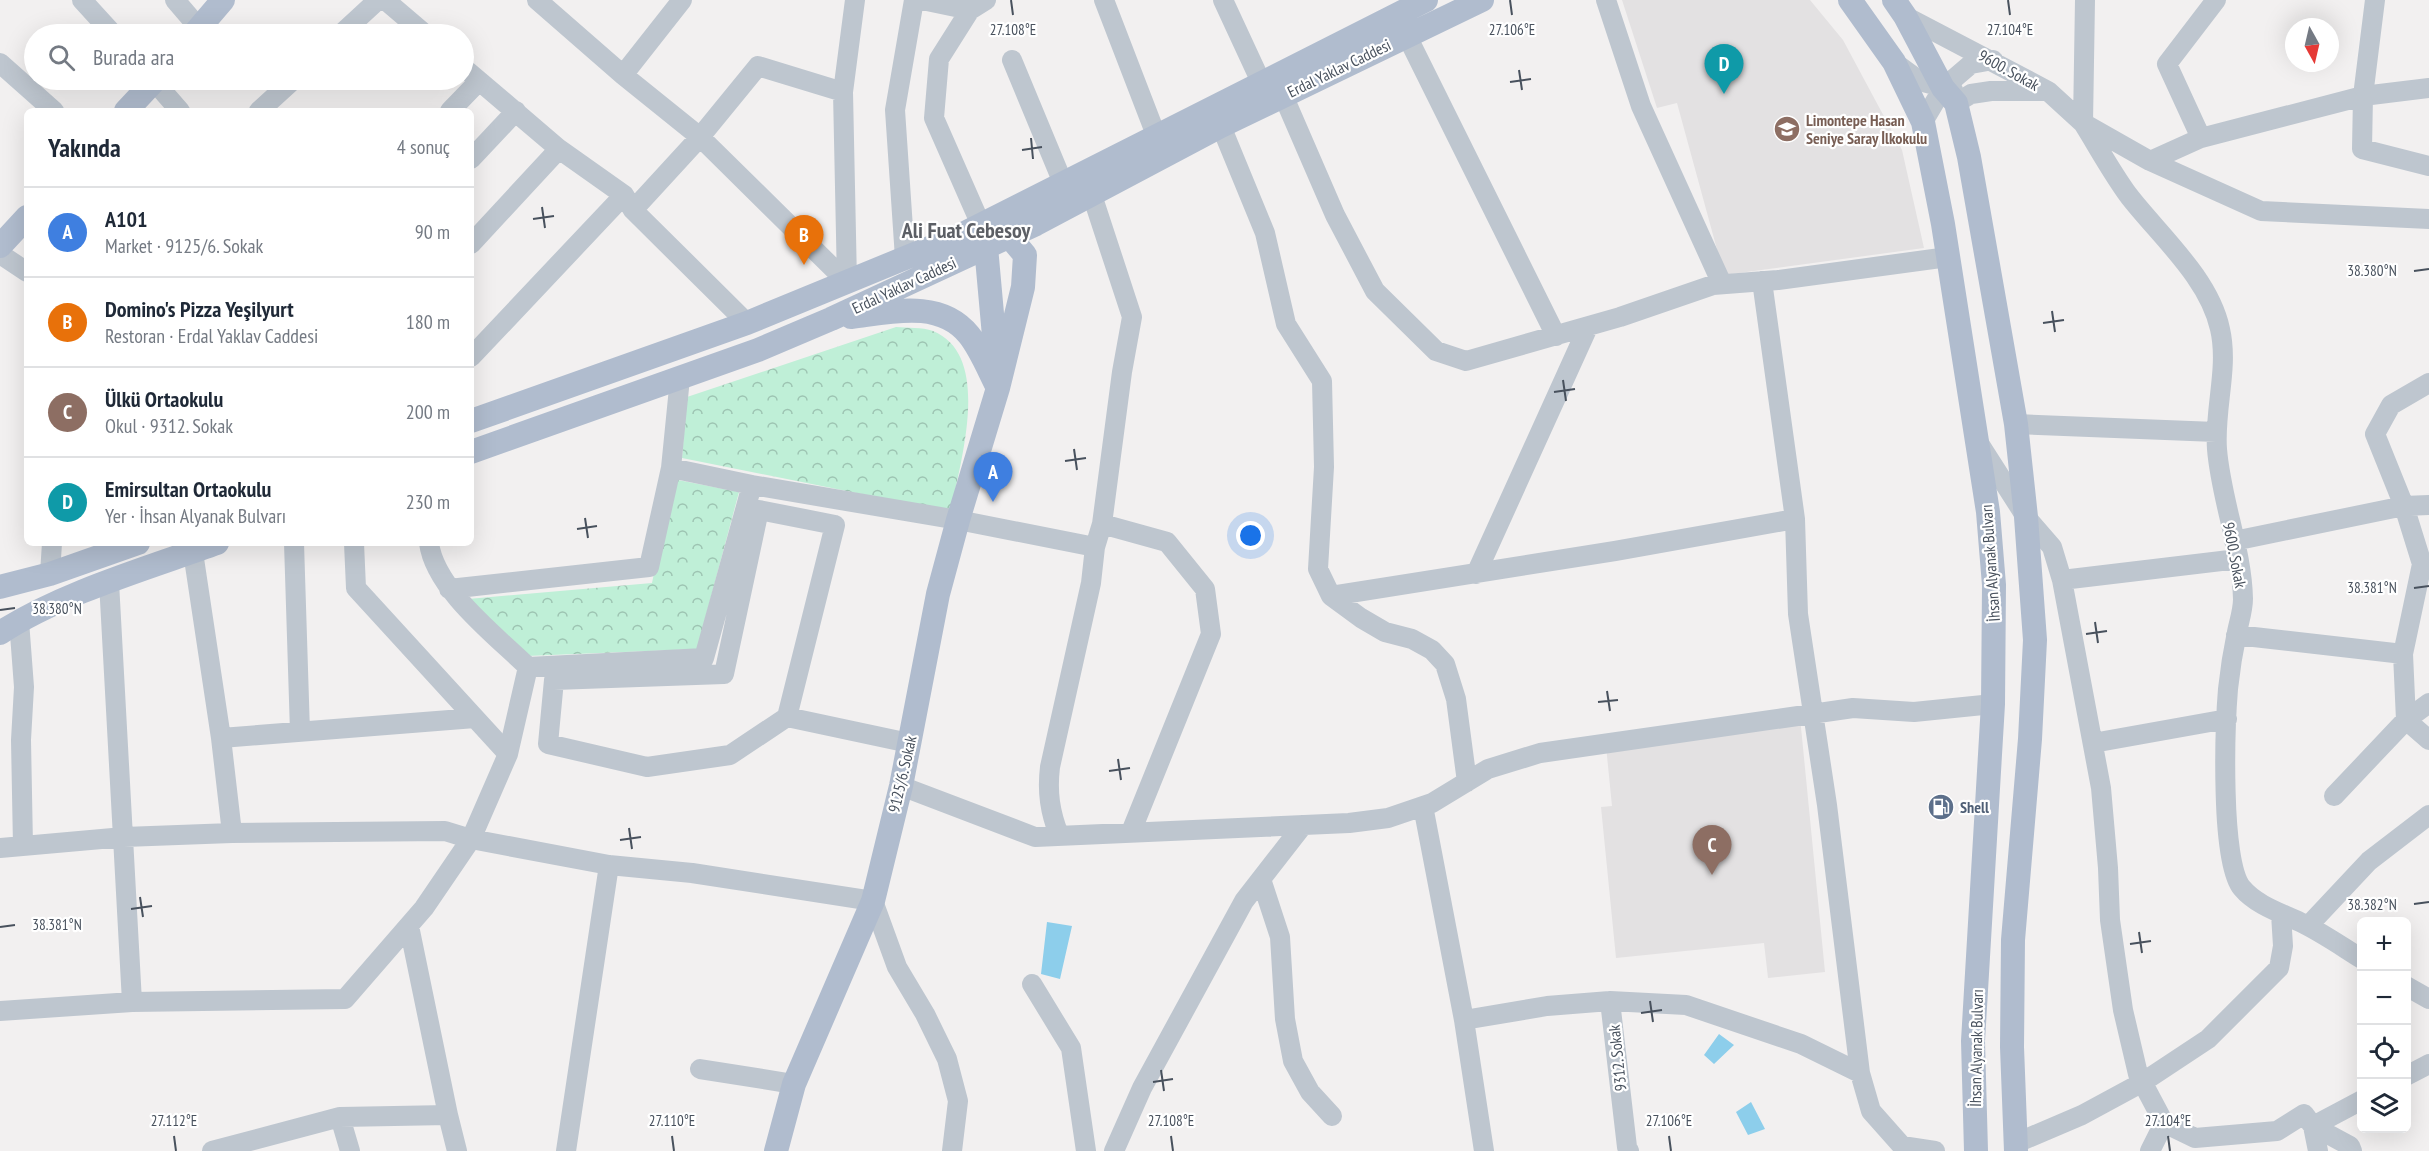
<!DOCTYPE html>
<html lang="tr">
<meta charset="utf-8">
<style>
:root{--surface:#fff;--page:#f6f6f7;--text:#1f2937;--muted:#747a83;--line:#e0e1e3;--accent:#1b5ee1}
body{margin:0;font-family:"PT Sans Narrow",sans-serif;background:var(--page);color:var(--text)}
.controls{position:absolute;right:18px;bottom:18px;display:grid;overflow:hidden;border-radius:9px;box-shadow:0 6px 24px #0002}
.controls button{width:54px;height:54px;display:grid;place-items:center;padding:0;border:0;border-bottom:2px solid var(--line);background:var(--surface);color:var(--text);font:30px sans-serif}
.compass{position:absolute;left:2285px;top:18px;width:54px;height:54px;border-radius:50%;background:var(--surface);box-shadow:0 6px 24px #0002;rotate:172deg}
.you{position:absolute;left:1251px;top:536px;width:21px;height:21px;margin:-15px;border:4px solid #fff;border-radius:50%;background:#1a73e8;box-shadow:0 0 0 9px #1a73e833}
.badge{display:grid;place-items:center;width:39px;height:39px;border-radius:50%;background:var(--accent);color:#fff;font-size:20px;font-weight:700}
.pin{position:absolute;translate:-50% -50px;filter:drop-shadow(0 2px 3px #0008)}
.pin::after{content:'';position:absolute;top:32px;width:21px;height:18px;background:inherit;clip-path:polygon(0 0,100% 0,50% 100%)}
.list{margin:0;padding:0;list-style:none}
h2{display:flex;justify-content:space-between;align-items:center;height:78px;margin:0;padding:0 24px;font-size:26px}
h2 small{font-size:20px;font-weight:400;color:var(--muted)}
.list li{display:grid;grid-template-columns:39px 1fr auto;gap:18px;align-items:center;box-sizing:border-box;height:90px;padding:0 24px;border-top:2px solid var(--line)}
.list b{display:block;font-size:22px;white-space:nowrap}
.list p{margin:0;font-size:20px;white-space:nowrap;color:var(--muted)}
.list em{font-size:20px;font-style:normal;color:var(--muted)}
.icon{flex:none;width:33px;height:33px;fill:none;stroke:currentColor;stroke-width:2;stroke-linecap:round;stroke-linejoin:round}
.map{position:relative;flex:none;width:2429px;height:1151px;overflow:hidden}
.search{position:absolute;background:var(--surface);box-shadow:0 6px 24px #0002;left:24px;top:24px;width:450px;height:66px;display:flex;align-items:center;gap:15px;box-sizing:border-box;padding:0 21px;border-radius:33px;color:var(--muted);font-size:22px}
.panel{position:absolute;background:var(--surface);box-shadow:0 6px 24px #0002;left:24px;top:108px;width:450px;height:438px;border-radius:9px}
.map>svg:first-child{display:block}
.education{fill:#e3e1e2}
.park{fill:url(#park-crowns)}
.water{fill:#8dceeb}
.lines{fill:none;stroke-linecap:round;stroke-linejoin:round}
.minor{stroke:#bec6cf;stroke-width:20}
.major{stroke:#b0bcce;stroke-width:24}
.ticks{fill:none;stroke:#48515d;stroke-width:2}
.labels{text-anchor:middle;stroke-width:4.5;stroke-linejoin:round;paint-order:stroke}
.street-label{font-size:16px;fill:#48515d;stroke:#fff}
.education-label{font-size:16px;font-weight:bold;fill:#785e54;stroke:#fff;text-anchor:start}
.service-label{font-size:16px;font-weight:bold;fill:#4e5e75;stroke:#fff;text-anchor:start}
.district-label{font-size:22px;font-weight:bold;fill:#5c5f65;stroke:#fff}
.ticks-label{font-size:15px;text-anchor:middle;fill:#48515d;stroke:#fff;stroke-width:4.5;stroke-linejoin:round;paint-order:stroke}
</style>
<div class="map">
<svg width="2429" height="1151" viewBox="0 0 2429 1151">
<defs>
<pattern id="park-crowns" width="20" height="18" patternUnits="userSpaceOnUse" patternTransform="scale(1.5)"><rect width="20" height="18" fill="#bfefd7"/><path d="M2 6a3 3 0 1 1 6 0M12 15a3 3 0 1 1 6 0" fill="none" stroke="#9dc4b2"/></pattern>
</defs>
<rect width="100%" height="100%" fill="#f2f0f0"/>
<path class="education" d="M1622,0h188l33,40 59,110 22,98 -200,27 -47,-172 -20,5z
M1800,717l25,255 -57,6 -4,-35 -148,15 -15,-151 11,-1 -7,-70z"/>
<path class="park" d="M896,327c11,1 26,0 37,4 61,25 26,133 18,181l-269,-54 5,-61z
M673,479l66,13 -42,157 -170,7 -59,-57 184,-16z"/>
<path class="water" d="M1047,922l25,4 -12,53 -19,-5z
M1719,1034l15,11 -20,19 -10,-9z
M1751,1102l14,27 -17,6 -12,-23z"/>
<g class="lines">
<path class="minor" d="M82,0l31,34
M175,0l24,28
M385,0l40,34
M537,0l86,75 77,62 147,145
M922,0l48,10
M1104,0l52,135
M1223,0l38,82
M1606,0l35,106 81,178
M2375,0l-12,96 -1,53 67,17
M1905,16l143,75 35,32 67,38 111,50 168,8
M341,34l37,-34
M1407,36l149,300
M1012,60l51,123
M1894,62l26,19 33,9
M0,63l54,48
M464,68l95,81 65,46 9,15 114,113
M623,75l59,-75
M153,80l27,31
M1283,95l52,120 40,76 61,60 30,10 154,-44 93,-32 65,-5 170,-23
M1956,103l15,-9 20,-3h55
M259,111l34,-31
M450,111l29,-30
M1923,122l20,-34 28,-24 22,-4
M2083,123c15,24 29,50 46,73 31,40 80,82 91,133 9,39 -6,80 -3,120 4,51 25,100 26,150 0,11 -4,23 -6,33 -4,19 -7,38 -9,57 -3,37 -8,173 14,199 14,17 39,25 58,34 21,10 41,24 62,37
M2083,123l2,-123
M1221,126l44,107 21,91 36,57 2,86 -6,102 13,27 30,22 24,14 27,7 20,11 13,14 11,35 11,83
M2201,138l-34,-74 49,-64
M471,159l45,-48
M2150,161l51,-23 162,-42 66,-8
M633,210l67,-73 58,-71 85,26
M981,225l-47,-107 5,-59 31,-49 16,-10
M471,244l88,-95
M0,254l27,18
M905,258l-10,-148 19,-110
M1762,281l33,238 3,95 29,191 33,268 11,38 31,35 33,5
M847,282l-4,-190 12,-92
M471,357l153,-162
M680,378l-9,90 81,17
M2429,383l-38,22 -16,29 29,72 18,58 -19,90 3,66 23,20
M2016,424l200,8
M1978,442l48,75 26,30 10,33 39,208 7,80 2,52 13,90 15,64 26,49 31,15 82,-7 27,-17 9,12 37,20 2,5
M1102,524l65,18 38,47 6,45 -80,198
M2234,541l170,-35 25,-1
M294,543l6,189
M354,543l2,45 152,166
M429,543c6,46 66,92 99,124
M193,552l28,186 11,95
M50,574l2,-31
M1476,574l112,-247
M2062,580l176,-21
M109,582l23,420
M449,589l200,-22 22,-99
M1331,596l284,-45 180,-32
M19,621l5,66 -3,53 2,106
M2236,635l167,19
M787,717l48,-192 -76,-15 -35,164 -170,6 -6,64 99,23 83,-12 57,-38 122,26
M221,738l254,-20
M2093,743l134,-24
M901,786l134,51 314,-14 39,-5 44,-15 56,-34 52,-16 313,-45 61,4 79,-8
M2334,796l72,-76 23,-17
M1423,806l41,214 20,131
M1059,835c-9,-23 -12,-43 -9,-68l41,-184 4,-36 7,-23 20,-152 10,-55 -40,-122
M0,848l124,-11 108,-4 213,-2 26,8 138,26 83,8 181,28 24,66 28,47 22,45 11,42 -6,50
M1261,879l19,58 5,82 8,42 17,31 22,24
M409,926l39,189
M2308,926l61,-65 60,-46
M1032,984l39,64 15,103
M2406,986l23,13
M1610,1001l17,146 2,4
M0,1011l132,-9 213,-3 79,-91 47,-69 37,-85 20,-87 176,-9 48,-173 206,35 137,27
M1464,1020l83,-14 63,-5 76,4 115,39 59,29
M700,1069l94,15
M2406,1076l23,-12
M340,1117l10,34
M2014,1144l68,-29 61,-33 65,-43 71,-71 4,-22 -2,-32
M212,1151l128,-34 108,-2 9,36
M566,1151l43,-286
M1114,1151l28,-63 102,-187 59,-76
M2150,1151l14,-28
M2318,1151l-5,-25 49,-26"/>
<path class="major" d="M1850,0l44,62 29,60 20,102 45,288 6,73 -1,119 -20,337 3,110
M1894,0l11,16 38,72 13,15 13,54 47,267 10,93 9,123 -5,99 -17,201 -1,107 4,104
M194,34l29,-34
M126,111l29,-31
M995,236l-9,11 11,122
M0,246l27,-29
M851,317c40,-5 89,-18 118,18 12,15 20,36 29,53
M471,421l276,-98 214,-88 465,-235
M471,452l287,-102 73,-31 205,-95 185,-98 261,-126
M0,587l50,-13 88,-31
M0,633c61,-40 148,-65 217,-90
M776,1151l18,-67 79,-183 28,-115 37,-192 20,-74 40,-132 25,-101 2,-32 -16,-19 -13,-5"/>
</g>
<path class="ticks" d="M1011,0l2,15M1510,0l2,15M2008,0l2,15M1519,70l3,20M1510,82l21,-3M1031,138l2,21M1022,150l20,-3M542,207l3,21M533,219l21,-3M2414,271l15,-2M2052,311l3,21M2043,323l21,-3M1563,380l3,21M1554,392l21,-3M1074,449l3,21M1065,461l21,-3M585,518l3,20M577,529l20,-3M2414,588l15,-2M0,610l15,-2M2095,622l3,21M2086,634l21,-3M1607,691l3,20M1598,702l20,-2M1118,759l3,21M1109,771l21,-3M629,828l3,21M620,840l21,-3M140,897l3,20M2414,904l15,-2M131,909l21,-3M0,927l15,-2M2139,932l3,21M2130,944l21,-3M1650,1001l3,21M1641,1013l21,-3M1161,1070l3,21M1153,1082l20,-3M174,1136l2,15M672,1136l2,15M1171,1136l2,15M1669,1136l2,15M2168,1136l2,15"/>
<defs>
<symbol id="school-disc" viewBox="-11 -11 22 22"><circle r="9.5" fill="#8d6e63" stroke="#fff"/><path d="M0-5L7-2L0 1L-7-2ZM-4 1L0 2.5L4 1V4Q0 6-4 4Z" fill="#fff"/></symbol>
<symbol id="fuel-disc" viewBox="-11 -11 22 22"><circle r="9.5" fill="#5c6f8a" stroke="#fff"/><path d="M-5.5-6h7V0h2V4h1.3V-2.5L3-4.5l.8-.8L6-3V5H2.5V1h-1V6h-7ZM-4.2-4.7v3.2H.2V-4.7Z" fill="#fff"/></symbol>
</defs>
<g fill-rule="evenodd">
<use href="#school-disc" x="1772" y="114" width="30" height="30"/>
<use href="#fuel-disc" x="1926" y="792" width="30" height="30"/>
</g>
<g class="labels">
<g class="street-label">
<text transform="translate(1339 68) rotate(-26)" y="6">Erdal Yaklav Caddesi</text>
<text transform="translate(2009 70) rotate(29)" y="6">9600. Sokak</text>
<text transform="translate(904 285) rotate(-25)" y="6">Erdal Yaklav Caddesi</text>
<text transform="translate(2235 555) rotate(79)" y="6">9600. Sokak</text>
<text transform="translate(1990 563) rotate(-94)" y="6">İhsan Alyanak Bulvarı</text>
<text transform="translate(902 774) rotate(-77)" y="6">9125/6. Sokak</text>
<text transform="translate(1976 1048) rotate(-89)" y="6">İhsan Alyanak Bulvarı</text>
<text transform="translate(1617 1058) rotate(-96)" y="6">9312. Sokak</text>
</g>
<g class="education-label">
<text x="1806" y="126">Limontepe Hasan<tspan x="1806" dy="18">Seniye Saray İlkokulu</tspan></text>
</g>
<g class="service-label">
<text x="1960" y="813">Shell</text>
</g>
<g class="district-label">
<text x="966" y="238">Ali Fuat Cebesoy</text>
</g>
</g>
<g class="ticks-label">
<text x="1013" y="35">27.108°E</text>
<text x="1512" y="35">27.106°E</text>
<text x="2010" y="35">27.104°E</text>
<text x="2372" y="276">38.380°N</text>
<text x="2372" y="593">38.381°N</text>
<text x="57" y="614">38.380°N</text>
<text x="2372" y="910">38.382°N</text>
<text x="57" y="930">38.381°N</text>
<text x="174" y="1126">27.112°E</text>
<text x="672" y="1126">27.110°E</text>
<text x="1171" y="1126">27.108°E</text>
<text x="1669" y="1126">27.106°E</text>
<text x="2168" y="1126">27.104°E</text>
</g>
</svg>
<div class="controls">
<button>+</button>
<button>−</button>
<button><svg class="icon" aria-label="locate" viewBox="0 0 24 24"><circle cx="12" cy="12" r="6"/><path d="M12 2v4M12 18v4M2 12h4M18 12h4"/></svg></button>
<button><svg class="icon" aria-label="layers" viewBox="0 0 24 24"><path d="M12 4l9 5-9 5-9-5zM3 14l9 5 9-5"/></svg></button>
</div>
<svg class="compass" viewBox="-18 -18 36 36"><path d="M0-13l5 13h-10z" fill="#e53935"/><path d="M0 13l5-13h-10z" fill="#747a83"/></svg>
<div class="you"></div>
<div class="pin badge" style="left:993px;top:502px;background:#3f7fe0">A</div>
<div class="pin badge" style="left:804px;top:265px;background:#e8710a">B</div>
<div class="pin badge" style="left:1712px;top:875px;background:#8d6e63">C</div>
<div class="pin badge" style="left:1724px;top:94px;background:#0f9aa8">D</div>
<div class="search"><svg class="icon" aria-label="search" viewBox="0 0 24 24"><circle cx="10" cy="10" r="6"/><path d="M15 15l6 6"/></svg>Burada ara</div>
<section class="panel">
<h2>Yakında<small>4 sonuç</small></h2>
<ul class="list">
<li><span class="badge" style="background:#3f7fe0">A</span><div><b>A101</b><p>Market · 9125/6. Sokak</p></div><em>90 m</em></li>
<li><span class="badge" style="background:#e8710a">B</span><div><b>Domino's Pizza Yeşilyurt</b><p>Restoran · Erdal Yaklav Caddesi</p></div><em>180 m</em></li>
<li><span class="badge" style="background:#8d6e63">C</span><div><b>Ülkü Ortaokulu</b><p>Okul · 9312. Sokak</p></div><em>200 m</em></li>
<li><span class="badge" style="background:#0f9aa8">D</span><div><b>Emirsultan Ortaokulu</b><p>Yer · İhsan Alyanak Bulvarı</p></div><em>230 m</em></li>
</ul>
</section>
</div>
